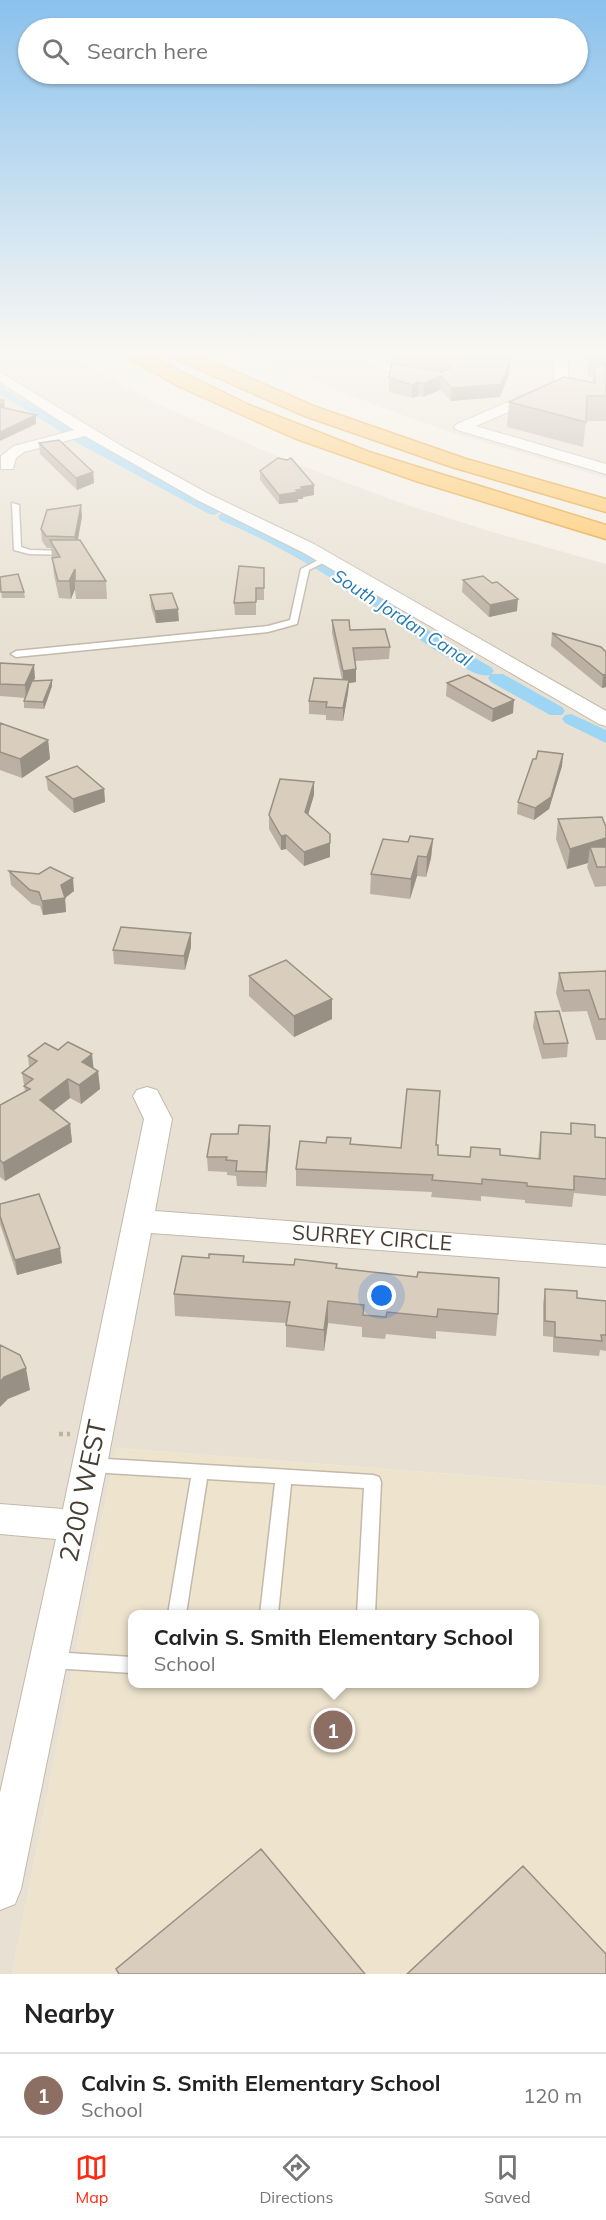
<!DOCTYPE html>
<style>
:root{--surface:#fff;--page:#f6f6f6;--text:#222;--muted:#767676;--line:#e0e0e0;--accent:#ff2b11}
body{margin:0;font-family:Mulish,sans-serif;background:var(--page);color:var(--text)}
.you{position:absolute;left:382px;top:1296px;width:21px;height:21px;margin:-15px;border:4px solid #fff;border-radius:50%;background:#1a73e8;box-shadow:0 0 0 9px #1a73e833}
.badge{display:grid;place-items:center;width:39px;height:39px;border-radius:50%;background:var(--accent);color:#fff;font-size:20px;font-weight:700}
.pin{position:absolute;translate:-50% -50%;border:3px solid #fff;box-shadow:0 2px 6px #0006}
.popup{position:absolute;left:128px;top:1610px;width:411px;height:78px;box-sizing:border-box;display:grid;place-content:center;border-radius:12px;background:var(--surface);filter:drop-shadow(0 2px 4px #0005);font-size:20px;white-space:nowrap;color:var(--muted)}
.popup b{font-size:22px;color:var(--text)}
.popup::after{content:'';position:absolute;left:50%;top:100%;margin-left:-12px;border:12px solid transparent;border-top-color:var(--surface)}
.list{margin:0;padding:0;list-style:none}
h2{display:flex;justify-content:space-between;align-items:center;height:78px;margin:0;padding:0 24px;font-size:26px}
h2 small{font-size:20px;font-weight:400;color:var(--muted)}
.list li{display:grid;grid-template-columns:39px 1fr auto;gap:18px;align-items:center;box-sizing:border-box;height:84px;padding:0 24px;border-top:2px solid var(--line)}
.list b{display:block;font-size:22px;white-space:nowrap}
.list p{margin:0;font-size:20px;white-space:nowrap;color:var(--muted)}
.list em{font-size:20px;font-style:normal;color:var(--muted)}
.icon{flex:none;width:33px;height:33px;fill:none;stroke:currentColor;stroke-width:2;stroke-linecap:round;stroke-linejoin:round}
.map{position:relative;flex:none;width:606px;height:1974px;overflow:hidden}
.search{position:absolute;background:var(--surface);box-shadow:0 2px 4px #0004;left:18px;right:18px;top:18px;height:66px;display:flex;align-items:center;gap:15px;box-sizing:border-box;padding:0 21px;border-radius:33px;color:var(--muted);font-size:22px}
.sheet{height:162px;background:var(--surface)}
nav{display:flex;justify-content:space-around;align-items:center;box-sizing:border-box;height:84px;border-top:2px solid var(--line);background:var(--surface);font-size:16px;color:var(--muted)}
nav a{display:grid;justify-items:center;gap:3px}
nav .on{color:var(--accent)}
.map>svg:first-child{display:block}
.residential{fill:#e8e1d3}
.education{fill:#eee4ce;fill-rule:evenodd}
.lines{fill:none;stroke-linecap:round;stroke-linejoin:round}
.canal{fill:#9dd5f5;fill-rule:evenodd}
.service-casing{stroke:#c3b9aa;stroke-width:3}
.minor-casing{stroke:#c3b9aa;stroke-width:2}
.motorway-casing{stroke:#e89b2b;stroke-width:3}
.path{stroke:#c3b297;stroke-width:4.5;stroke-dasharray:4 4;stroke-linecap:butt}
.service{fill:#fff;fill-rule:evenodd}
.minor{fill:#fff;fill-rule:evenodd}
.motorway{fill:#ffc665;fill-rule:evenodd}
.wall{fill:#bbb0a3}
.shaded-wall{fill:#989084}
.building{fill:#d9cdbd;stroke:#989084;stroke-width:1.5}
.labels{text-anchor:middle;stroke-width:4.5;stroke-linejoin:round;paint-order:stroke}
.far-water-label{font-size:18px;font-style:italic;fill:#257bb2;stroke:#fff}
.street-label{font-size:21px;fill:#473f34;stroke:#fff}
.near-street-label{font-size:26px;fill:#473f34;stroke:#fff}
</style>
<div class="map">
<svg width="606" height="1974" viewBox="0 0 606 1974">
<rect width="100%" height="100%" fill="#f4efe5"/>
<path class="residential" d="M0,353h65l90,50 126,55 114,43 94,30 117,33v922l-490,-38 -104,526h-12z
M249,353h357v125l-156,-46 -94,-34z"/>
<path class="education" d="M116,1448l490,38v488h-594zM132,1614h402v70h-402z"/>
<g class="lines">
<path class="canal" d="M0,385l22,15 6,1 47,29 -2,3h-10l-46,-29 -17,-9z
M79,434l140,74 2,3 -7,4 -5,-1 -135,-73 -2,-3z
M225,513l30,11 63,36 6,2 59,36 59,42 49,27 3,4 -3,3h12l59,33 3,4 -3,4h-12l-59,-33 -3,-4 2,-3c-14,3 -32,-12 -45,-19 -26,-15 -49,-35 -74,-52 -48,-32 -98,-62 -151,-84l-2,-3 2,-3z
M571,714l35,16v13l-41,-20 -3,-4 3,-4z"/>
<defs>
<path id="service" d="M12,503l7,2 2,42 9,3 36,1 4,2 -1,2 -40,-1 -15,-4z
M324,557l7,2 -22,11 -12,54 -29,8 -252,25 -5,-3 5,-3 252,-25 22,-6 11,-51z
M90,1458l283,17 6,2 2,5 -6,132h-18l7,-126 -73,-4 -13,130h-18l15,-131 -68,-4 -21,135h-18l23,-136 -101,-6 -6,-2 -2,-5 2,-5z
M52,1652l80,5v16l-80,-5 -6,-2 -3,-6 3,-6z"/>
<path id="minor" d="M360,353h14l4,7 52,14 2,3 -7,4 -57,-15z
M554,353h14v31l-2,3 -90,39 130,38v10l-149,-44 -3,-3 3,-3 97,-42z
M0,372l125,76 84,46 105,50 292,167v15l-7,-2 -297,-172 -105,-52 -112,-64 -61,16 -8,6 -3,11h-12v-13l13,-10 60,-16 -74,-48z
M147,1087l10,3 15,29 -17,92 451,34v22l-455,-34 -44,232 -86,424 -6,15 -15,6v-117l56,-254 -56,-5v-30l63,5 81,-390 -11,-23 4,-6z"/>
<path id="motorway" d="M120,353h23l106,52 120,47 237,73v14l-190,-58 -122,-43 -116,-52z
M168,353h25l123,54 150,52 140,40v13l-154,-45 -150,-52 -131,-58z"/>
</defs>
<use href="#service" class="service-casing"/>
<use href="#minor" class="minor-casing"/>
<use href="#motorway" class="motorway-casing"/>
<path class="path" d="M59,1434h11"/>
<use href="#service" class="service"/>
<use href="#minor" class="minor"/>
<use href="#motorway" class="motorway"/>
</g>
<path class="wall" d="M394,353h106l10,8 -1,13 -9,23 -49,4 -11,-11 -17,7 -5,-1 -6,2 -23,-6v-14l26,-11 -22,-4z
M585,353h21v68h-20l-3,26 -76,-20 2,-25 83,-20 1,-5h-4l-2,-6 1,-10z
M39,443l54,29 1,11 -17,7 -37,-36z
M260,471l54,14v10l-11,2v2h-5v3l-19,2 -19,-24z
M82,516l-4,24 28,41 1,18h-31l-1,-10 -4,10 -12,-1 -5,-23 -3,-27h-4l-5,-7 -1,-12z
M264,568v32h-8v15h-21l-1,-12z
M463,580l54,31 -28,6 -27,-25z
M0,583l24,9 1,6h-23z
M150,595l29,26 -23,2 -5,-16z
M332,620l18,10 40,17 -1,12 -34,2 1,21 -7,1 -1,10 -5,28 -17,-1v-5l-17,-1v-13l33,-21 -10,-47z
M552,633l54,19v35l-4,1 -51,-42z
M0,663l35,15 -2,3 19,-1v6l-8,23 -20,-1v-7l1,-3 -25,-2z
M447,683l66,30 -21,9 -46,-26z
M0,723l48,17 2,19 -28,19 -22,-8z
M563,754l-1,12 -13,43 -15,11 -17,-6 1,-12 18,-43z
M46,777l58,12 1,13 -31,11 -26,-23z
M314,795l-6,19 22,43 -26,9 -18,-17 -5,1 -12,-21v-14z
M558,819l48,8v59l-11,1 -8,-20 1,-4 -21,6 -11,-30z
M433,839l-2,19 -5,19 -9,-1 -7,23 -40,-5 1,-20 37,-32z
M9,871l65,20 -9,7 1,14 -23,3 -3,-9 -8,-2 -21,-19z
M191,933v14l-6,23 -71,-6 -1,-14z
M606,971v69h-10l-9,-29 -25,1 -6,-19 3,-20z
M249,976l83,43 -38,18 -45,-41z
M535,1012l33,31 -1,14 -25,2 -9,-32z
M28,1056l66,12 4,3 2,18 -19,15 -11,-6 -17,13 17,13 2,18 -67,39 -5,-4v-72l25,-14 -3,-18 7,-6z
M571,1123l24,14 11,1v58l-32,-3 -2,14 -47,-4v-3l-44,-4v5l-50,-4 1,-5 -136,-6v-17l55,-31v6l50,4 35,-3 2,10 32,2 30,-2 38,4 3,-27 29,2z
M270,1141l-4,46 -29,-1 -1,-10 -9,-1v-3l-19,-1 -1,-14z
M0,1204l62,59 -45,12 -17,-51z
M244,1262l50,3 43,-1v4l161,46 -2,22 -60,-5v8l-50,-5 -1,5 -23,-2v-10l-34,-4 -4,28 -38,-4v-24l-111,-7 -1,-22z
M545,1289l32,9 29,3v50l-6,-1 -1,6 -46,-4v-15l-10,-1v-32z"/>
<path class="shaded-wall" d="M510,361l-1,13 -9,23 -49,4 1,-13z
M441,376l-1,14 -17,7 1,-13z
M418,382v14l-6,2v-13z
M4,400l1,10 -5,-4z
M36,415v9l-36,17v-9z
M93,472l1,11 -17,7 -1,-12z
M314,485v10l-11,2v2h-5v3l-19,2v-9l17,-5 5,-3z
M81,505l1,11 -6,33 -1,-12z
M75,569v20l-4,10 -2,-18z
M518,599l-1,12 -28,6 1,-12z
M178,609l1,12 -23,2 -1,-12z
M34,665l1,13 -9,20 -1,-13z
M356,669v13l-7,1 -1,10 -5,28v-50z
M606,674v13l-4,1 1,-13z
M52,680v6l-8,23 -1,-7z
M514,700l-1,13 -21,9 1,-13z
M48,740l2,19 -28,19 -2,-19z
M563,754l-1,12 -13,43 -15,11 1,-12z
M314,782v13l-9,30v-13z
M104,789l1,13 -31,11 -1,-14z
M286,835v14l-5,1v-14z
M606,838v19l-16,-10 -2,16 -21,6 3,-20z
M433,839l-2,19 -5,19 1,-20z
M330,843v14l-26,9v-14z
M418,856l-1,20 -7,23 1,-20z
M73,878l1,13 -9,7 1,14 -23,3 -1,-14 19,-16z
M191,933v14l-6,23 -1,-14z
M332,999v20l-38,18v-21z
M92,1054l2,18 -12,-10z
M98,1071l2,18 -19,15 -2,-19z
M68,1079l2,19 -27,21 -3,-19z
M70,1124l2,18 -67,39 -2,-18z
M270,1126v15l-4,46v-15z
M60,1248l2,15 -45,12 -2,-15z
M328,1301v22l-4,28v-21z
M26,1368l4,22 -22,9 -8,8v-25l4,-5z"/>
<path class="building" d="M411,353h89l10,8 -9,23 -49,4 -11,-12 -17,8 -6,-2 -6,3 -23,-7 3,-15 50,9 10,-5 -9,-7z
M594,365h12v31h-19l-1,26 -77,-20 55,-25 31,6z
M0,400h4l-4,6z
M0,407l36,8 -36,17z
M59,440l34,32 -17,6 -37,-35z
M278,458l9,2 4,-2 23,27 -13,2 2,2 -7,1 2,2 -19,3 -19,-24z
M81,505l-6,32 -29,-1 -5,-7 6,-19z
M50,540h30l26,41h-31v-12l-6,12h-11l-6,-23 8,-1z
M239,566l25,2v20h-8v14l-22,1z
M18,574l6,18h-23l-1,-15z
M483,576l9,7 5,-1 21,17 -28,6 -27,-25z
M172,593l6,16 -23,2 -5,-16z
M332,620h17l1,10 35,-1 5,18 -37,1 3,21 -13,2z
M552,633l49,14 5,5v22l-3,1z
M0,663l34,2 -9,20 -25,-1z
M468,675l46,25 -21,9 -46,-26z
M314,678l35,2 -6,28 -17,-1 1,-5 -18,-1z
M52,680l-9,22 -19,-1 8,-20z
M0,723l48,17 -28,19 -20,-7z
M538,751l25,3 -12,43 -16,11 -17,-6 15,-43h3z
M77,766l27,23 -31,10 -27,-22z
M280,779l34,3 -9,30 25,22v9l-26,9 -18,-17 -5,1 -12,-21z
M602,817l4,10v11l-36,11 -12,-30z
M410,836l23,3 -6,18 -9,-1 -7,23 -40,-5 12,-35 25,3z
M590,847h16v20h-9z
M50,867l23,11 -12,7 4,13 -23,3 -3,-9 -9,-2 -21,-19 30,3z
M121,927l70,6 -7,23 -71,-6z
M286,960l46,39 -38,17 -45,-40z
M606,971v48h-7l-10,-29 -25,1 -5,-18z
M559,1011l9,32 -24,1 -9,-32z
M68,1042l24,12 -10,8 16,9 -19,14 -11,-6 -28,21 30,24 -67,39 -3,-3v-55l30,-16 -6,-3 9,-7 -11,-6 15,-12 -9,-5 17,-13 13,7z
M407,1089l33,2 -4,54h2v10l32,2 1,-10 29,2v6l40,4 1,-27 30,2v-11l24,2v12l11,1v41l-32,-3v14l-47,-4v-3l-45,-4v5l-50,-4 1,-5 -137,-6 4,-28 26,2 1,-6 24,1 -1,6 51,4z
M239,1125l31,1 -4,46 -30,-1 1,-10 -11,-1 1,-3h-20l4,-23h27z
M39,1194l21,54 -45,12 -15,-44v-12z
M209,1254l35,2 -1,6 51,3 1,-6 42,5 -1,4 81,9 1,-5 81,6 -1,36 -60,-5 -1,8 -50,-5 -1,5 -23,-2 1,-10 -36,-4 -4,29 -38,-5 4,-23 -116,-8 8,-38 27,2z
M545,1289l32,2v7l29,3v34h-5l1,6 -47,-4v-15l-10,-1z
M0,1345l20,10 6,13 -22,9 -4,5z
M261,1849l104,125h-246l-3,-5z
M523,1866l83,88v20h-199z"/>
<linearGradient id="sky" x2="0" y2="1"><stop stop-color="#8ac1ed"/><stop offset="0.56" stop-color="#faf8f3"/><stop offset="1" stop-color="#faf8f3" stop-opacity="0"/></linearGradient>
<rect width="606" height="630" fill="url(#sky)"/>
<g class="labels">
<g class="far-water-label">
<text transform="translate(402 618) rotate(33)" y="6">South Jordan Canal</text>
</g>
<g class="street-label">
<text transform="translate(372 1238) rotate(4)" y="7">SURREY CIRCLE</text>
</g>
<g class="near-street-label">
<text transform="translate(83 1491) rotate(-78)" y="9">2200 WEST</text>
</g>
</g>
</svg>
<div class="you"></div>
<div class="pin badge" style="left:333px;top:1730px;background:#8d6e63">1</div>
<div class="popup"><b>Calvin S. Smith Elementary School</b>School</div>
<div class="search"><svg class="icon" aria-label="search" viewBox="0 0 24 24"><circle cx="10" cy="10" r="6"/><path d="M15 15l6 6"/></svg>Search here</div>
</div>
<section class="sheet">
<h2>Nearby<small></small></h2>
<ul class="list">
<li><span class="badge" style="background:#8d6e63">1</span><div><b>Calvin S. Smith Elementary School</b><p>School</p></div><em>120 m</em></li>
</ul>
</section>
<nav>
<a class="on"><svg class="icon" aria-label="map" viewBox="0 0 24 24"><path d="M3 6l6-2 6 2 6-2v14l-6 2-6-2-6 2zM9 4v14M15 6v14"/></svg>Map</a>
<a><svg class="icon" aria-label="directions" viewBox="0 0 24 24"><path d="M12 3l9 9-9 9-9-9zM9 14v-3h6M13 9l2 2-2 2"/></svg>Directions</a>
<a><svg class="icon" aria-label="saved" viewBox="0 0 24 24"><path d="M7 4h10v16l-5-4-5 4z"/></svg>Saved</a>
</nav>
